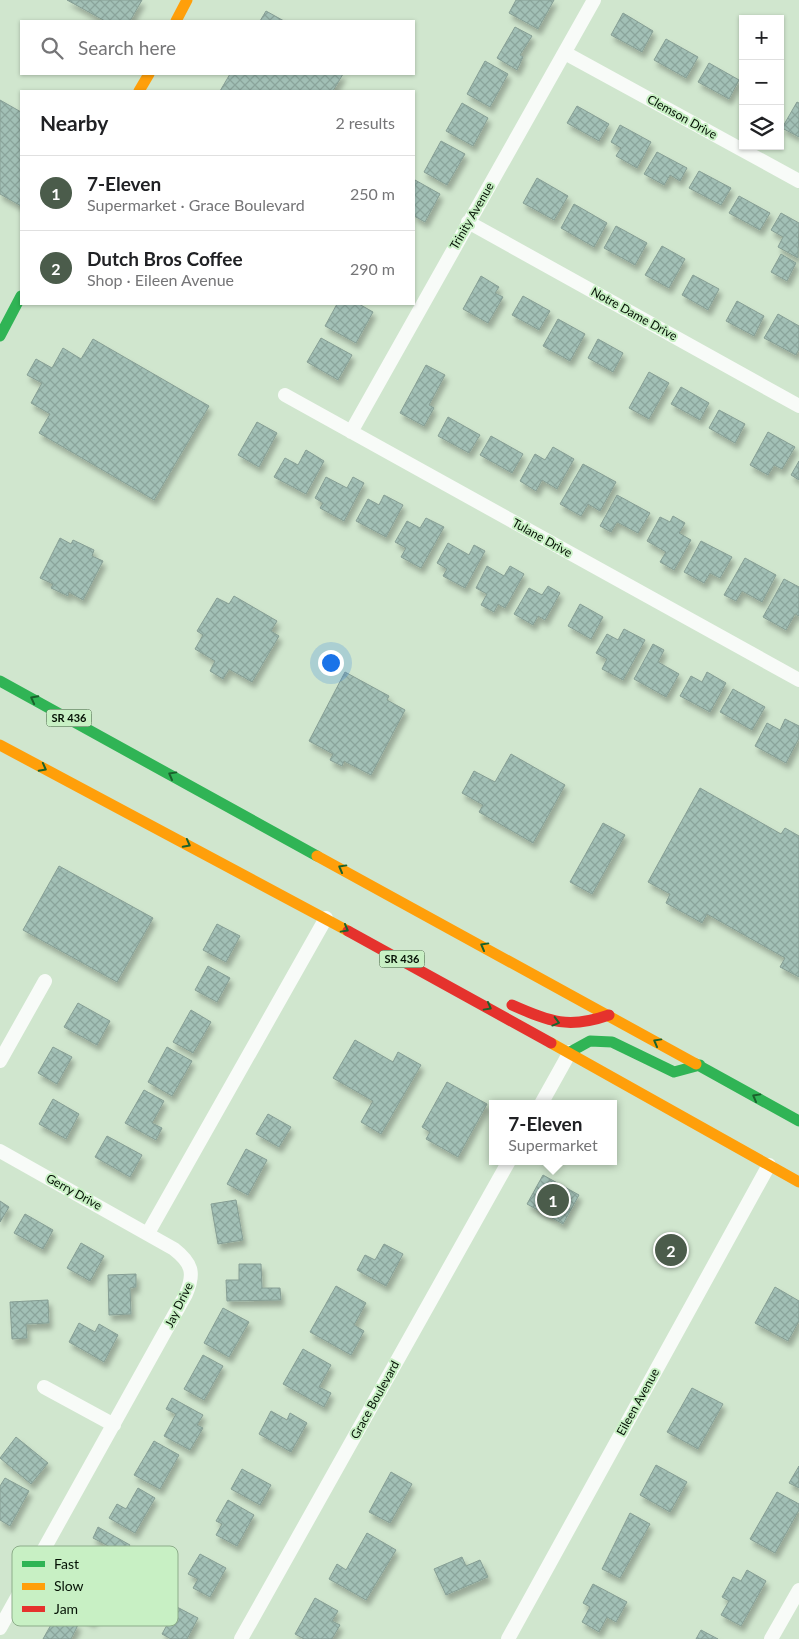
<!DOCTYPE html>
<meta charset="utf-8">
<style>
:root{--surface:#fff;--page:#f2f2f2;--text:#202124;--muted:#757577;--line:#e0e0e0;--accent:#4b5c4b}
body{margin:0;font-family:Lato,sans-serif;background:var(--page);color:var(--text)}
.controls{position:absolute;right:15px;top:15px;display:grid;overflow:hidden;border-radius:0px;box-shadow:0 1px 4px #0004}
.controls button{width:45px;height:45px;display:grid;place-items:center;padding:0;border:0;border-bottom:1px solid var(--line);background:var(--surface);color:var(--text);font:25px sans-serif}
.you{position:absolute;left:330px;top:662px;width:18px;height:18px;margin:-12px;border:4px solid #fff;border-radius:50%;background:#1a73e8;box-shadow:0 0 0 8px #1a73e833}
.badge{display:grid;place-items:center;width:32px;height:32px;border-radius:50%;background:var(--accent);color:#fff;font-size:16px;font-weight:700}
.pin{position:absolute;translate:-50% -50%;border:2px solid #fff;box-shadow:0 1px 5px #0006}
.popup{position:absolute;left:489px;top:1100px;width:128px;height:65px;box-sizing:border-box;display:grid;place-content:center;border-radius:0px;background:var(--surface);filter:drop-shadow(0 1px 4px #0005);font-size:16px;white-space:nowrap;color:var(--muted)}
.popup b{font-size:19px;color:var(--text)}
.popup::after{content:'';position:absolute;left:50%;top:100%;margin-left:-10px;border:10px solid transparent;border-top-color:var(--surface)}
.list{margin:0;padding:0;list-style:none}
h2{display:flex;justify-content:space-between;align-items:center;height:65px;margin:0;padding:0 20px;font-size:21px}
h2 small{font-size:16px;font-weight:400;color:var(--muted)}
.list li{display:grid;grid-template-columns:32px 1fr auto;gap:15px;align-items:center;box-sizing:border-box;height:75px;padding:0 20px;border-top:1px solid var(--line)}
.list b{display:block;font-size:19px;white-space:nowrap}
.list p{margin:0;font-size:16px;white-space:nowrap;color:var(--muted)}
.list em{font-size:16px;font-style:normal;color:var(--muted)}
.icon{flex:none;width:28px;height:28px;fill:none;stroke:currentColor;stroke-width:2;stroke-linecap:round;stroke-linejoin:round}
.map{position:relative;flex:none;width:799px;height:1639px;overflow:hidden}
.search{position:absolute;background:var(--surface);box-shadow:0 1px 4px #0004;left:20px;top:20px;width:395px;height:55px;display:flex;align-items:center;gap:12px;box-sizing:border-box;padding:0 18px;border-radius:0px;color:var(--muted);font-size:19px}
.panel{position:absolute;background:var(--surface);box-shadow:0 1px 4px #0004;left:20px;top:90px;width:395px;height:215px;border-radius:0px}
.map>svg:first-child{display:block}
.building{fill:url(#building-cross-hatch);stroke:#869e94;filter:url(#shadow)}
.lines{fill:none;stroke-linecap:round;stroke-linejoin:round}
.street{stroke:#f8fbf8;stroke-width:14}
.fast{stroke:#30b455;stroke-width:11}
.slow{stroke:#ff9f0a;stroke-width:11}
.jam{stroke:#e5322d;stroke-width:11}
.oneway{stroke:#1a622c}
.labels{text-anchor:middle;stroke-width:4;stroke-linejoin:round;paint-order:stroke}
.shield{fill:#c8f0c4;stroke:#3f543e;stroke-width:1}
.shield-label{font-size:11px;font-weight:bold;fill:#041104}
.street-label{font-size:12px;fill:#041104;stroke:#c8f0c4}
.key{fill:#c8f0c4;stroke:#8dad8a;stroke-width:1}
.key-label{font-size:14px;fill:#041104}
</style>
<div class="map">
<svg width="799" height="1639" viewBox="0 0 799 1639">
<defs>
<pattern id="building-cross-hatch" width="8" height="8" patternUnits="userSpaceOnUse" patternTransform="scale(1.25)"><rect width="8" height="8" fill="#a2c0b6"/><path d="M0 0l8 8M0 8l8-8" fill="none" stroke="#8aa49b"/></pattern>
<filter id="shadow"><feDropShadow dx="3" dy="5.5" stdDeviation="2.5" flood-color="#0004"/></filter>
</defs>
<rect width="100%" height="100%" fill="#d0e6ce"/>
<path class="building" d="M67,0h75l-12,21h-25z
M516,0h38l-16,29 -29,-16z
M266,11l18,10h-24z
M623,13l30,18 -11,21 -31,-17z
M515,27l17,9 -12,19 3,2 -6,13 -20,-12z
M666,39l32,18 -12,21 -32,-18z
M485,61l23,13 -18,33 -23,-13z
M709,63l30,17 -10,19 -31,-17z
M230,74h113l-10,17h-113z
M0,100l21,12v94l-21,-12z
M797,102l2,1v34l-17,-9z
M462,103l26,15 -15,28 -27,-15z
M577,106l32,18 -10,17 -32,-18z
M620,125l31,17 -14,26 -21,-12 5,-8 -10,-6z
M441,141l24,13 -18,31 -23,-13z
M657,152l30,16 -7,13 -10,-6 -6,10 -20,-11z
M699,171l32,17 -10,17 -32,-17z
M537,178l31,18 -14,24 -31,-17z
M415,180l25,14 -15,28 -11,-6z
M739,196l31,17 -10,17 -31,-17z
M574,204l33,19 -13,24 -33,-19z
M781,213l18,10 -1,35 -20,-11 5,-10 -12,-7z
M616,226l31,17 -12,22 -31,-17z
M662,246l23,13 -16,29 -24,-13z
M781,254l15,9 -9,18 -16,-9z
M693,275l26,14 -11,21 -26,-15z
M481,276l18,11 -4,6 8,4 -15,26 -25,-14z
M523,296l27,15 -11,19 -27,-15z
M737,301l27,15 -10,20 -28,-15z
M337,304h22l14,8 -17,31 -31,-17z
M778,314l21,12v23l-3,6 -32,-17z
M558,319l27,15 -15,27 -27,-15z
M321,338l31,17 -14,25 -31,-18z
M93,339l116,67 -55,94 -115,-67 11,-19 -19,-11 11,-20 -15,-8 9,-16 16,9 11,-20 18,11z
M598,339l25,14 -10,19 -25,-14z
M426,365l19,10 -16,30 5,3 -10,18 -24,-13z
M649,372l20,11 -20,36 -20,-11z
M681,387l28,16 -9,17 -29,-16z
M719,410l26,14 -10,19 -26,-15z
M448,417l32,18 -11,18 -31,-17z
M257,422l20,11 -18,34 -21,-12z
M768,432l27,15 -13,22 -8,-4 -6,10 -18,-10z
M491,436l32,18 -11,19 -32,-18z
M553,447l21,12 -17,30 -15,-9 -6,11 -16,-10 15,-27 10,6z
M306,450l18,11 -18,33 -32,-17 11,-19 13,7z
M799,461v19l-8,-5z
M583,464l33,18 -16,29 -12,-7 -7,12 -21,-12z
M326,477l21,11 6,-11 11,6 -20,38 -24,-13 3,-5 -8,-5z
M384,495l19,10 -17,32 -30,-16 12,-22 11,6z
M617,495l33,18 -12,20 -21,-11 -6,10 -11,-6z
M673,516l12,7 -6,10 12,7 -17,30 -14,-8 6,-10 -19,-11 13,-24 10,5z
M426,518l18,9 -23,41 -20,-11 5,-9 -11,-6 12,-21 13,7z
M60,538l11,6 2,-4 21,10 -2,6 11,5 -20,39 -14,-8 -1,4 -17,-8 2,-4 -13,-6z
M701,541l31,16 -12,21 -10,-5 -6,10 -20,-11z
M448,543l21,12 5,-10 11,6 -20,37 -22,-12 4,-7 -10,-6z
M745,558l31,17 -14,27 -20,-11 -6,10 -12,-6z
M487,566l17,10 6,-10 14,8 -19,34 -7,-4 -4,8 -13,-7 6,-11 -11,-6z
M784,579l15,8v29l-4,-2 -9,16 -23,-13z
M548,586l12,7 -15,27 -7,-4 -5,9 -19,-11 15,-26 13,7z
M234,596l43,25 -6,10 8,5 -27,46 -23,-13 -6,10 -13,-8 5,-10 -20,-12 8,-14 -6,-4 20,-33 12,6z
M580,604l23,13 -12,22 -23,-13z
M624,629l21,11 -22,40 -21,-11 5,-10 -11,-6 11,-19 11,6z
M653,644l11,6 -6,12 21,12 -13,23 -32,-18z
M345,672l44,24 -2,4 18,10 -34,65 -27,-14 -2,5 -12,-6 3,-6 -24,-13z
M707,672l19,11 -16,29 -30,-16 11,-20 11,6z
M733,689l32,18 -13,23 -32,-18z
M785,719l14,7v12l-13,25 -31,-17 12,-23 13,7z
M511,754l54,31 -32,58 -54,-31 4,-7 -21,-12 12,-22 21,11z
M700,788l81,46 4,-6 14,8v141l-19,-10 5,-9 -78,-44 -5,9 -36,-20 4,-9 -22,-12z
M603,823l22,12 -33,59 -22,-12z
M59,866l94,52 -36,64 -94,-52z
M217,924l23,12 -14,26 -23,-12z
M208,966l22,12 -13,24 -22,-12z
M78,1003l32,18 -13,24 -33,-18z
M191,1010l20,12 -18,31 -20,-11z
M355,1040l38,22 5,-10 23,13 -40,69 -20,-12 12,-21 -40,-23z
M53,1047l19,10 -15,27 -19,-11z
M167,1047l25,14 -20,35 -24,-14z
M447,1082l40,22 -29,53 -32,-18 4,-7 -8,-5z
M144,1090l20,11 -12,22 10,5 -6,12 -31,-17z
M53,1099l26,15 -13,25 -27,-15z
M268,1114l23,13 -12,20 -23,-13z
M107,1136l35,19 -12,22 -35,-20z
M246,1149l21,11 -19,35 -21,-11z
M543,1175l36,20 -16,29 -36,-20z
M236,1200l7,40 -25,4 -7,-40z
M0,1201l9,6 -9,15z
M25,1214l28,16 -10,19 -29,-16z
M81,1243l23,13 -14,25 -23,-13z
M384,1244l19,10 -17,32 -29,-16 8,-15 10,5z
M239,1264h22l1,24h18l1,12 -54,1 -1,-21h13z
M136,1274v13l-6,1 1,26 -22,1 -1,-40z
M336,1286l30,17 -12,22 10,6 -13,24 -41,-23z
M775,1287l24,14v20l-11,20 -33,-18z
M48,1300l1,23 -23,1 1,14 -15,1 -2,-37z
M223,1308l26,14 -20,35 -25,-14z
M79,1323l16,9 4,-8 19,11 -14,27 -35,-20z
M303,1349l28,16 -12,22 12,6 -7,14 -41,-23z
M203,1355l20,11 -19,34 -20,-11z
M692,1388l31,16 -25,45 -31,-17z
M172,1398l31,17 -6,10 6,3 -13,22 -26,-14 12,-22 -10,-5z
M271,1411l16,9 3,-7 17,10 -16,29 -32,-18z
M16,1437l32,26 -17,21 -31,-26z
M154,1441l25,14 -19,34 -26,-14z
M656,1465l31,17 -17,30 -30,-17z
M799,1466v22l-10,-5z
M242,1469l29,16 -11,20 -29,-16z
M391,1472l21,12 -22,39 -21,-11z
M5,1478l24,13 -19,35 -10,-6v-34z
M138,1488l17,10 -20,35 -26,-15 8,-14 9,5z
M777,1492l22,12v6l-24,43 -25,-14z
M228,1500l26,15 -17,31 -21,-11 6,-11 -6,-3z
M630,1513l20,11 -30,54 -18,-9z
M98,1527l32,18 -18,32 -21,-12 5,-9 9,5 7,-13 -19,-10z
M367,1533l29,17 -30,50 -37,-21 8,-15 9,6z
M200,1554l26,14 -16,29 -17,-9 5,-9 -10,-5z
M462,1557l4,9 14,-6 8,17 -42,18 -12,-26z
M747,1570l19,11 -25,45 -20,-11 8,-14 -7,-4 11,-20 8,4z
M82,1573l18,10 -5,9 10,6 -13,24 -29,-16z
M593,1584l34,18 -11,20 -9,-5 -8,15 -17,-10 8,-15 -7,-4z
M315,1598l23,13 -6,10 8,4 -8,14h-28l-9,-5z
M177,1607l21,11 -11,21h-16l-9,-5z
M57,1614l21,11 -7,14h-28z
M701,1630l17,9h-22z"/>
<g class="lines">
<path class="street" d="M565,53l234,128
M468,222l331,184
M285,395l514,285
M351,432l243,-432
M0,1061l45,-80
M541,1104l29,-52
M0,1151l174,98c18,14 21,24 12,45l-186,334
M148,1233l178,-315
M44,1387l70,38
M241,1639l268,-478
M508,1639l261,-474
M771,1639l28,-49"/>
<path class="fast" d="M0,336l21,-40
M0,681l317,175
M570,1052l20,-11 22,1 62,30 26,-7
M696,1064l103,57"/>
<path class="slow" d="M176,21l11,-21
M139,91l10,-17
M0,745l348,186
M317,856l379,208
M551,1043l248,139"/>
<path class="jam" d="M348,931l203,112
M512,1005c38,17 57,24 97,10"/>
</g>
<defs><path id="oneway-chevron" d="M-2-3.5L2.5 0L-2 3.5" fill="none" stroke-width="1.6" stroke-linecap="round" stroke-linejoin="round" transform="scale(1.25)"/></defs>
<g class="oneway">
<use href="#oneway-chevron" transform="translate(34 699) rotate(-152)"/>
<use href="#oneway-chevron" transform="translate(43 768) rotate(28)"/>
<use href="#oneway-chevron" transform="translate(172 775) rotate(-151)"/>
<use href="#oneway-chevron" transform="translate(187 844) rotate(28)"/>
<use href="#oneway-chevron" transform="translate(342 868) rotate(-151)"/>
<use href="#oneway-chevron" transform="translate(345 929) rotate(29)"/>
<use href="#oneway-chevron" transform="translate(484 946) rotate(-151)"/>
<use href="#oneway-chevron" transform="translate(488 1007) rotate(29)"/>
<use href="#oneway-chevron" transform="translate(556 1022) rotate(15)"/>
<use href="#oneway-chevron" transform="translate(657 1042) rotate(-151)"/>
<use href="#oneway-chevron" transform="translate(756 1097) rotate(-151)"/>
</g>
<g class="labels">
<g class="shield">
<rect x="46.5" y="709.5" width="45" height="17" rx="4"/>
<rect x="379.5" y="950.5" width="45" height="17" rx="4"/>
</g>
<g class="shield-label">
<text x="69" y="722">SR 436</text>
<text x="402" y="963">SR 436</text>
</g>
<g class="street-label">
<text transform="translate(682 117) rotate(29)" y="4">Clemson Drive</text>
<text transform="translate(472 216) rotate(-60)" y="4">Trinity Avenue</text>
<text transform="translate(634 314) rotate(29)" y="4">Notre Dame Drive</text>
<text transform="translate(542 538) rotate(29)" y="4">Tulane Drive</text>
<text transform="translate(74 1192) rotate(29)" y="4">Gerry Drive</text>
<text transform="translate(179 1305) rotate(-64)" y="4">Jay Drive</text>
<text transform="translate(375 1400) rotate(-61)" y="4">Grace Boulevard</text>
<text transform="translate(638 1402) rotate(-61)" y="4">Eileen Avenue</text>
</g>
</g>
<rect x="12" y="1546" width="166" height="80" rx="8" class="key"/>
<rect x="22" y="1561" width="23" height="6" fill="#30b455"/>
<rect x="22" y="1583" width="23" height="7" fill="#ff9f0a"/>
<rect x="22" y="1606" width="23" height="6" fill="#e5322d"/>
<g class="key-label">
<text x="54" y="1569">Fast</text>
<text x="54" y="1591">Slow</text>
<text x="54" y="1614">Jam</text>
</g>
</svg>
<div class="controls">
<button>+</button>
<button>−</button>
<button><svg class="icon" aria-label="layers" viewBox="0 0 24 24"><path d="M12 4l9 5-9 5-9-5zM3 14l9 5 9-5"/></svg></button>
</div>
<div class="you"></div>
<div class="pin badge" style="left:553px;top:1200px">1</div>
<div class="popup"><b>7-Eleven</b>Supermarket</div>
<div class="pin badge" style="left:671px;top:1250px">2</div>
<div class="search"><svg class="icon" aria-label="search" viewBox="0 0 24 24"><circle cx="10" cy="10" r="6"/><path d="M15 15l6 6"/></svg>Search here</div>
<section class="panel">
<h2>Nearby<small>2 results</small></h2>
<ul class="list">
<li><span class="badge">1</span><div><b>7-Eleven</b><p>Supermarket · Grace Boulevard</p></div><em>250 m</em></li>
<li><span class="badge">2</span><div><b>Dutch Bros Coffee</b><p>Shop · Eileen Avenue</p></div><em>290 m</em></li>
</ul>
</section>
</div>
